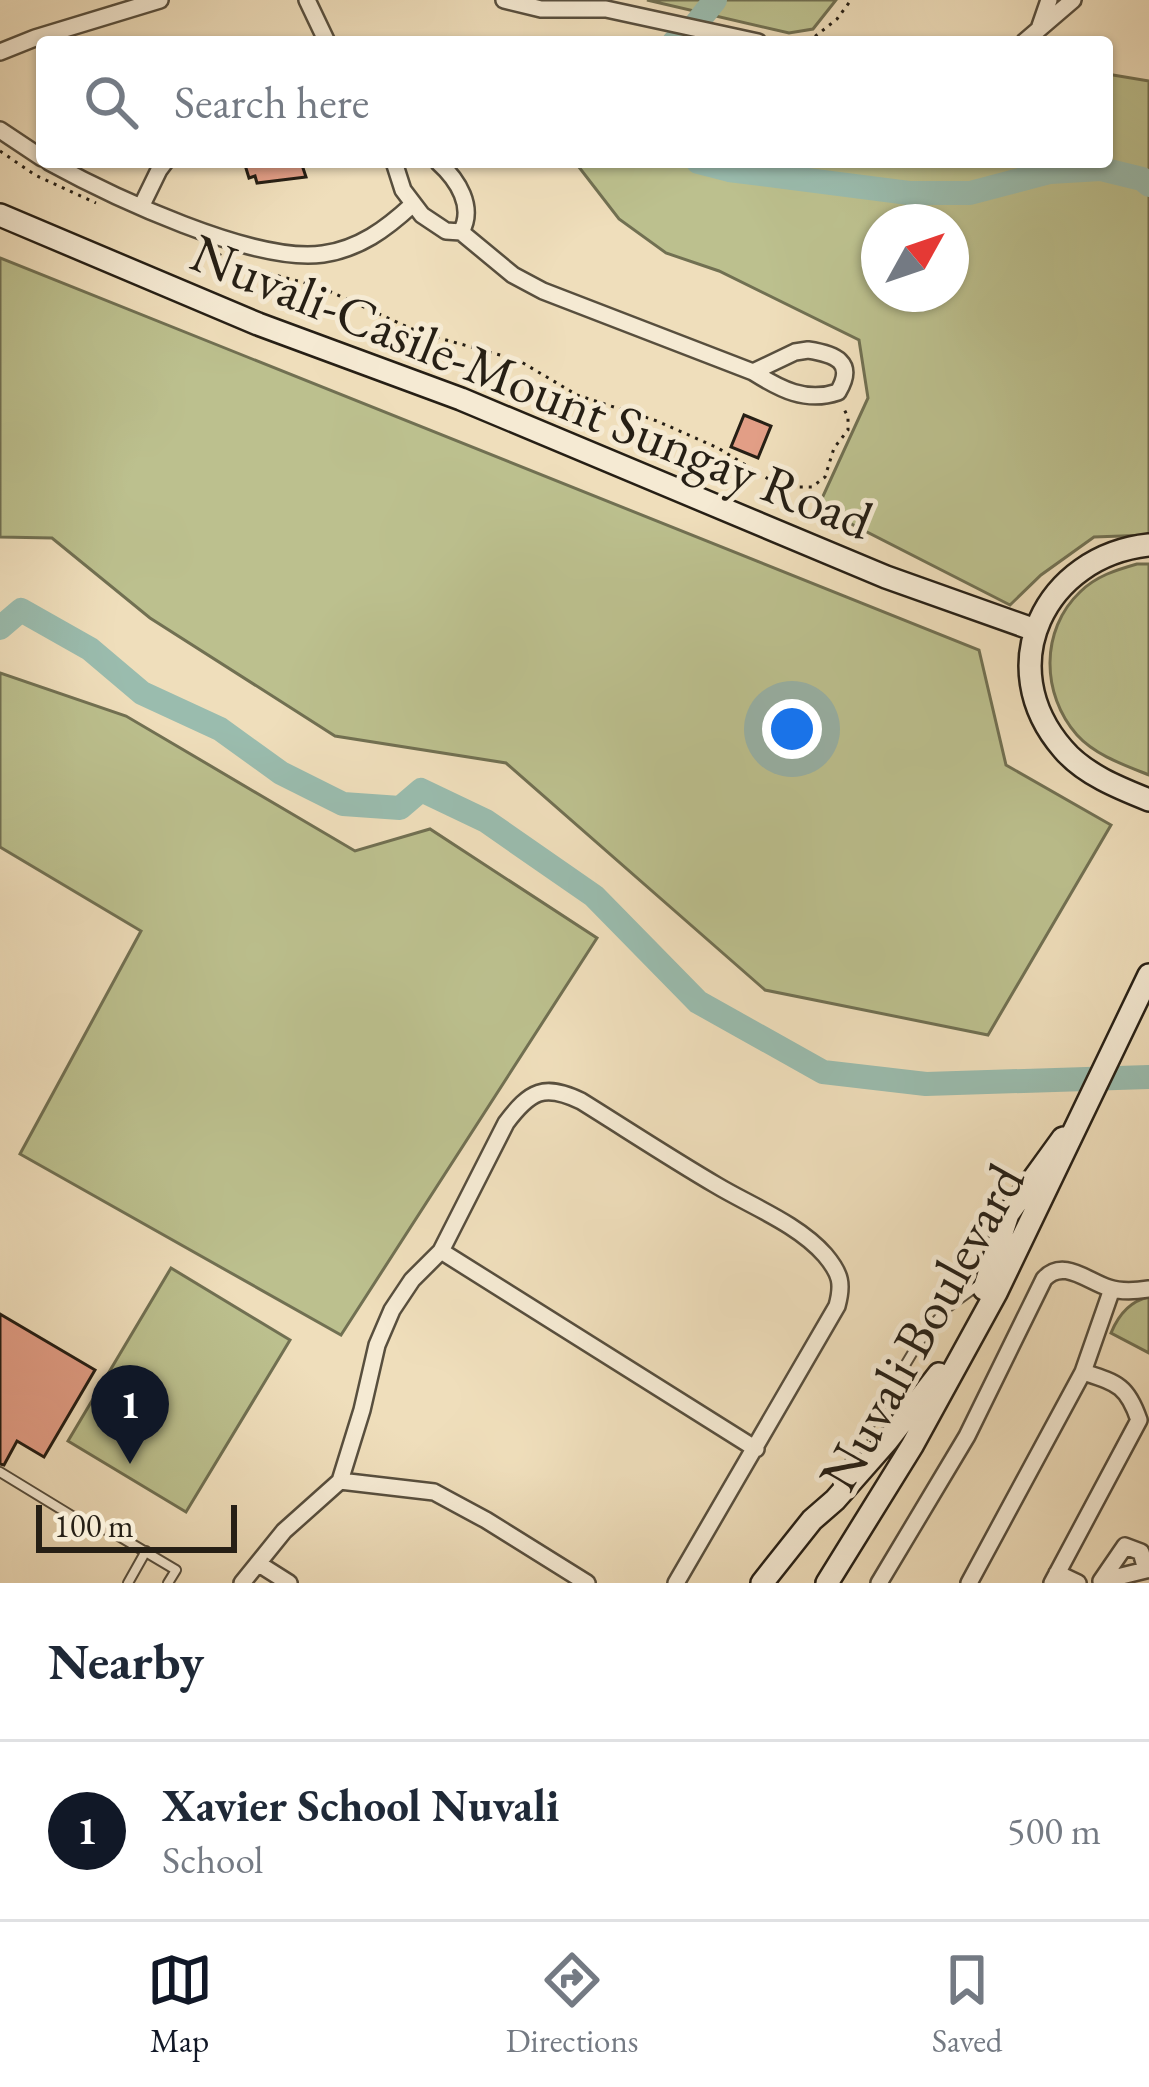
<!DOCTYPE html>
<style>
:root{--surface:#fff;--page:#f6f6f7;--text:#1f2937;--muted:#747a83;--line:#e0e1e3;--accent:#111827}
body{margin:0;font-family:"EB Garamond",serif;background:var(--page);color:var(--text)}
.compass{position:absolute;left:861px;top:204px;width:108px;height:108px;border-radius:50%;background:var(--surface);box-shadow:0 3px 9px #0004;rotate:50deg}
.scale{position:absolute;left:36px;bottom:30px;width:201px;box-sizing:border-box;padding-left:12px;border:6px solid #261f15;border-top:0;font-size:33px;line-height:42px;white-space:nowrap;color:#261f15;-webkit-text-stroke:9px #f5ead3;paint-order:stroke}
.you{position:absolute;left:792px;top:729px;width:42px;height:42px;margin:-30px;border:9px solid #fff;border-radius:50%;background:#1a73e8;box-shadow:0 0 0 18px #1a73e833}
.badge{display:grid;place-items:center;width:78px;height:78px;border-radius:50%;background:var(--accent);color:#fff;font-size:39px;font-weight:700}
.pin{position:absolute;translate:-50% -99px;filter:drop-shadow(0 3px 6px #0008)}
.pin::after{content:'';position:absolute;top:63px;width:42px;height:36px;background:inherit;clip-path:polygon(0 0,100% 0,50% 100%)}
.list{margin:0;padding:0;list-style:none}
h2{display:flex;justify-content:space-between;align-items:center;height:156px;margin:0;padding:0 48px;font-size:51px}
h2 small{font-size:39px;font-weight:400;color:var(--muted)}
.list li{display:grid;grid-template-columns:78px 1fr auto;gap:36px;align-items:center;box-sizing:border-box;height:180px;padding:0 48px;border-top:3px solid var(--line)}
.list b{display:block;font-size:45px;white-space:nowrap}
.list p{margin:0;font-size:39px;white-space:nowrap;color:var(--muted)}
.list em{font-size:39px;font-style:normal;color:var(--muted)}
.icon{flex:none;width:66px;height:66px;fill:none;stroke:currentColor;stroke-width:2;stroke-linecap:round;stroke-linejoin:round}
.map{position:relative;flex:none;width:1149px;height:1583px;overflow:hidden}
.search{position:absolute;background:var(--surface);box-shadow:0 3px 9px #0004;left:36px;right:36px;top:36px;height:132px;display:flex;align-items:center;gap:30px;box-sizing:border-box;padding:0 42px;border-radius:12px;color:var(--muted);font-size:45px}
.sheet{height:336px;background:var(--surface)}
nav{display:flex;justify-content:space-around;align-items:center;box-sizing:border-box;height:168px;border-top:3px solid var(--line);background:var(--surface);font-size:33px;color:var(--muted)}
nav a{display:grid;justify-items:center;gap:6px}
nav .on{color:var(--accent)}
.map>svg:first-child{display:block}
.green{fill:#bcc08e;stroke:#717052;stroke-width:3;fill-rule:evenodd}
.lines{fill:none;stroke-linecap:round;stroke-linejoin:round}
.river{stroke:#9abcae;stroke-width:24}
.building{fill:#e29e86;stroke:#261f15;stroke-width:3}
.lane-casing{stroke:#584f3e;stroke-width:12}
.street-casing{stroke:#584f3e;stroke-width:20}
.secondary-casing{stroke:#261f15;stroke-width:26}
.path{stroke:#261f15;stroke-width:3;stroke-dasharray:3 6;stroke-linecap:butt}
.lane{stroke:#f5ead3;stroke-width:8}
.street{stroke:#f5ead3;stroke-width:15}
.secondary{stroke:#f5ead3;stroke-width:21}
.labels{text-anchor:middle;stroke-width:10;stroke-linejoin:round;paint-order:stroke}
.street-label{font-size:54px;fill:#261f15;stroke:#f5ead3}
</style>
<div class="map">
<svg width="1149" height="1583" viewBox="0 0 1149 1583">
<rect width="100%" height="100%" fill="#efdebb"/>
<filter id="stains"><feTurbulence type="fractalNoise" baseFrequency=".00167" numOctaves="4"/><feColorMatrix values="0 0 0 0 .2 0 0 0 0 .09 0 0 0 0 .02 0 0 0 .5 -.17"/></filter>
<radialGradient id="worn" r=".72"><stop offset=".6" stop-color="#630" stop-opacity="0"/><stop offset="1" stop-color="#630" stop-opacity=".3"/></radialGradient>
<path class="green" d="M647,0h189l-23,29 -24,4z
M1107,74l42,7v454l-55,2 -53,38 -31,30 -192,-98 50,-109 -9,-58 -140,-69 -53,-18 -47,-34 -44,-57h532zM879,222h72v72h-72z
M0,258l979,392 27,115 105,60 -123,210 -223,-45 -259,-227 -171,-27 -185,-118 -98,-80 -52,-1z
M1137,564h12v211c-25,-10 -54,-20 -72,-40 -36,-41 -37,-105 3,-143 16,-16 36,-22 57,-28z
M0,673l126,43 229,135 75,-22 167,109 -256,397 -321,-181 121,-223 -141,-84z
M171,1268l119,72 -104,172 -118,-71z
M1149,1297v56l-38,-20c7,-17 19,-32 38,-36z"/>
<g class="lines">
<path class="river" d="M674,42l22,-18 19,-24
M698,162l31,8 180,23h61l80,-21 51,-3 41,10 7,6
M0,628l21,-18 69,39 52,44 78,36 61,44 62,31 57,4 21,-18 65,31 108,75 104,106 125,70 103,12 223,-7"/>
</g>
<path class="building" d="M254,162h47l5,15 -49,6 -2,-7 -6,2 -4,-13z
M744,415l27,11 -13,32 -27,-11z
M0,1314l95,56 -51,87 -27,-16 -13,24 -4,-1z"/>
<g class="lines">
<defs>
<path id="lane" d="M0,1472l82,50 30,10 64,38 -8,13
M838,1484l37,-69 44,-73 28,-34 33,-24
M128,1583l18,-32"/>
<path id="street" d="M307,0l20,42
M504,0l37,9h65l152,33
M1040,26l9,-26
M1024,42l49,-42
M0,52l35,-14 125,-38
M0,130l42,28
M49,162c62,34 205,102 274,92 36,-5 63,-25 89,-49
M394,162l9,28 19,25 24,16 15,1 52,43 30,16 210,81
M438,162c20,18 37,45 23,70
M141,207l18,-37 6,-8
M808,350c27,4 48,12 30,42 -32,11 -58,-3 -85,-20l42,-20z
M441,1251l315,198
M340,1481l94,11 52,28 101,63
M1125,1546l16,6 5,18 -45,11z
M259,1564l30,19
M1057,1573l21,10
M242,1583l42,-52 56,-50 22,-71 15,-65 15,-35 20,-30 29,-29 65,-128c24,-32 38,-40 75,-22 45,28 89,57 135,84 35,21 82,39 109,70 16,19 18,29 12,51l-161,277
M879,1583l88,-147 77,-157c19,-21 43,2 65,9 12,4 27,3 40,1
M969,1583l114,-211 29,-83
M1052,1583l87,-163c-12,-35 -22,-37 -56,-48"/>
<path id="secondary" d="M0,215l258,109 203,75 425,178 149,53
M1149,545c-104,11 -158,121 -86,204 21,25 56,39 86,51
M984,1289l24,-75 55,-76
M762,1583l50,-63 23,-20 52,-59 52,-67
M827,1583l85,-137 84,-153 153,-318"/>
</defs>
<use href="#lane" class="lane-casing"/>
<use href="#street" class="street-casing"/>
<use href="#secondary" class="secondary-casing"/>
<path class="path" d="M808,42l29,-23 14,-19
M0,151l35,24 61,28
M210,251l54,21 56,15 101,46 97,27 59,35 80,26 61,27 52,32 20,7h22l13,-10 9,-29 14,-18v-13l-5,-10"/>
<use href="#lane" class="lane"/>
<use href="#street" class="street"/>
<use href="#secondary" class="secondary"/>
</g>
<g class="labels">
<g class="street-label">
<text transform="translate(532 386) rotate(22)" y="19">Nuvali-Casile-Mount Sungay Road</text>
<text transform="translate(921 1327) rotate(-61)" y="19">Nuvali Boulevard</text>
</g>
</g>
<rect width="100%" height="100%" filter="url(#stains)"/>
<rect width="100%" height="100%" fill="url(#worn)"/>
</svg>
<svg class="compass" viewBox="-18 -18 36 36"><path d="M0-13l5 13h-10z" fill="#e53935"/><path d="M0 13l5-13h-10z" fill="#747a83"/></svg>
<div class="scale">100 m</div>
<div class="you"></div>
<div class="pin badge" style="left:130px;top:1464px">1</div>
<div class="search"><svg class="icon" aria-label="search" viewBox="0 0 24 24"><circle cx="10" cy="10" r="6"/><path d="M15 15l6 6"/></svg>Search here</div>
</div>
<section class="sheet">
<h2>Nearby<small></small></h2>
<ul class="list">
<li><span class="badge">1</span><div><b>Xavier School Nuvali</b><p>School</p></div><em>500 m</em></li>
</ul>
</section>
<nav>
<a class="on"><svg class="icon" aria-label="map" viewBox="0 0 24 24"><path d="M3 6l6-2 6 2 6-2v14l-6 2-6-2-6 2zM9 4v14M15 6v14"/></svg>Map</a>
<a><svg class="icon" aria-label="directions" viewBox="0 0 24 24"><path d="M12 3l9 9-9 9-9-9zM9 14v-3h6M13 9l2 2-2 2"/></svg>Directions</a>
<a><svg class="icon" aria-label="saved" viewBox="0 0 24 24"><path d="M7 4h10v16l-5-4-5 4z"/></svg>Saved</a>
</nav>
